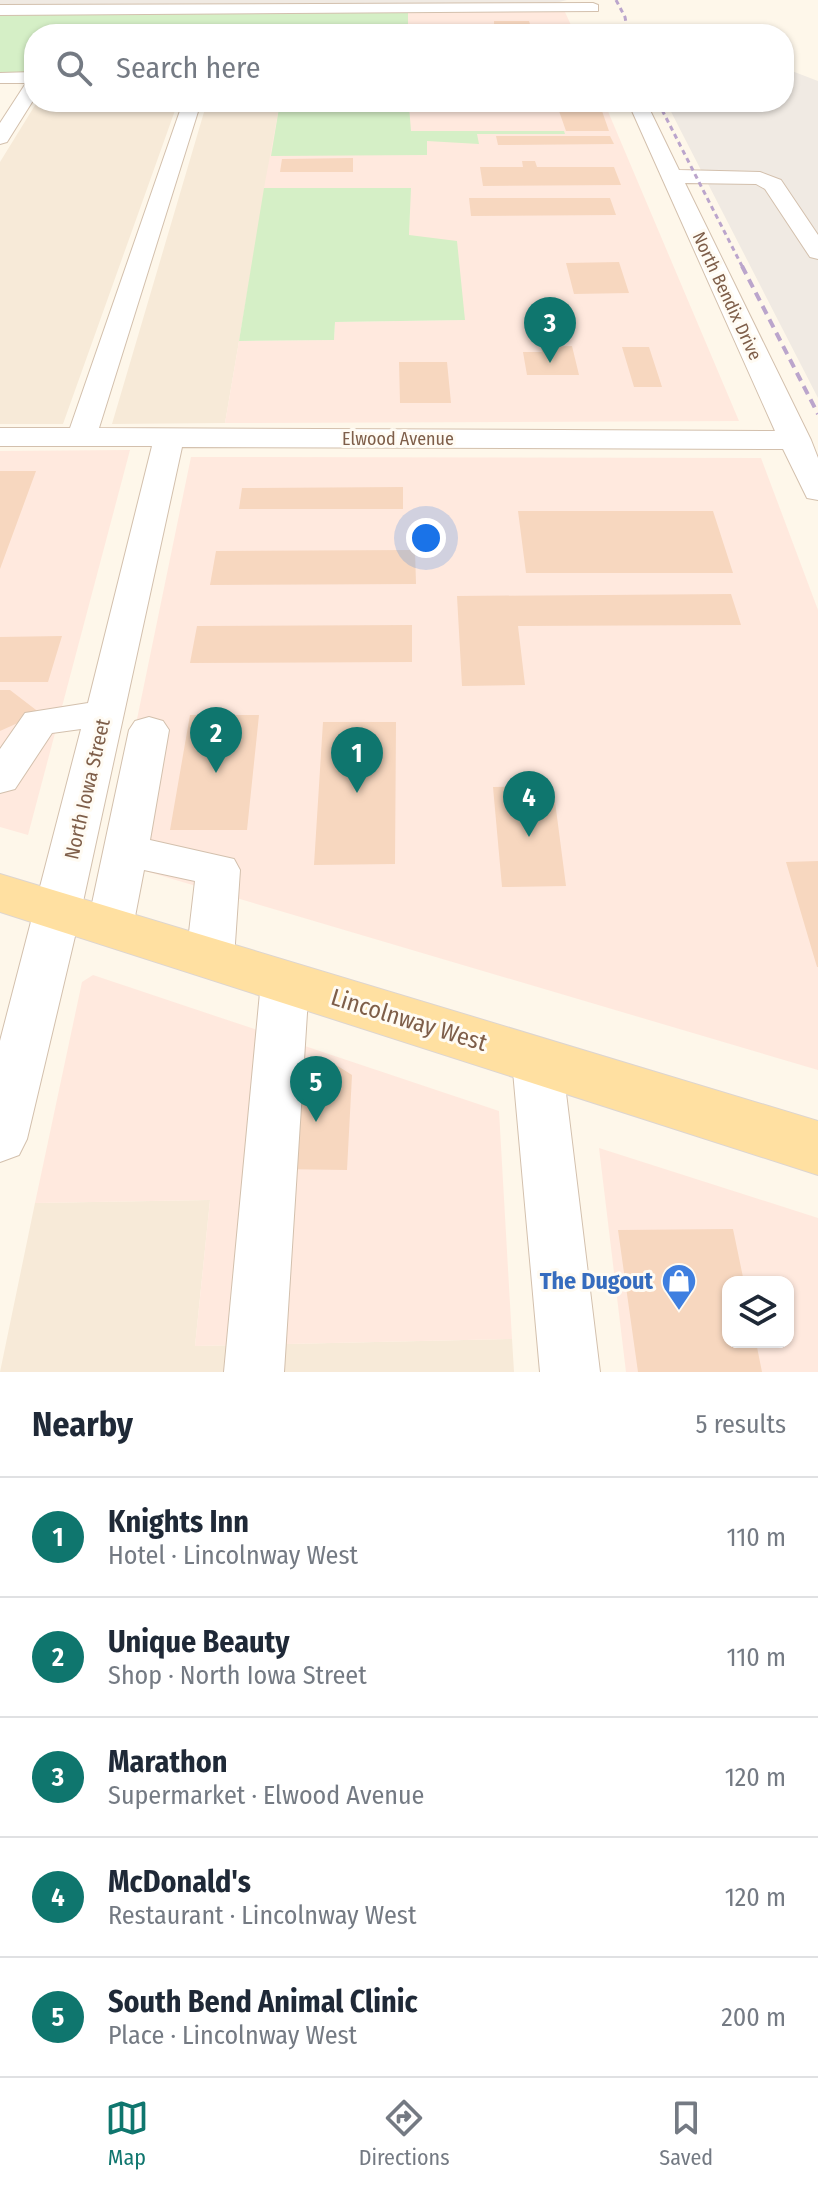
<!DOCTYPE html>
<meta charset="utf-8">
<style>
:root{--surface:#fff;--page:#f6f6f7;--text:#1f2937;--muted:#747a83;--line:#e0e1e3;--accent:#0f766e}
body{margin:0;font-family:"Fira Sans Condensed",sans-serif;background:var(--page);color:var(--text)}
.controls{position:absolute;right:24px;bottom:24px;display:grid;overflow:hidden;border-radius:16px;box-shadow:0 2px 6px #0004}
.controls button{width:72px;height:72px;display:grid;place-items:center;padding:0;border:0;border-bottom:2px solid var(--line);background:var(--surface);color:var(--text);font:40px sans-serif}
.you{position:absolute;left:426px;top:538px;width:28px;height:28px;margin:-20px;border:6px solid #fff;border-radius:50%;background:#1a73e8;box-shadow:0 0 0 12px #1a73e833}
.badge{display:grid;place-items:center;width:52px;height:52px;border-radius:50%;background:var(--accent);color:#fff;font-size:26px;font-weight:700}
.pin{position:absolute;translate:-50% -66px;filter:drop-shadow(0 2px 4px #0008)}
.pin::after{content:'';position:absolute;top:42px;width:28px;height:24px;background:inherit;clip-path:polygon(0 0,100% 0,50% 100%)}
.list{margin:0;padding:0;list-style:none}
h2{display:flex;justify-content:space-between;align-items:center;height:104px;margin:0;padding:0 32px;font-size:34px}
h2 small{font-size:26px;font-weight:400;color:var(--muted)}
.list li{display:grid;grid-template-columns:52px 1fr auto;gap:24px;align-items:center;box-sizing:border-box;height:120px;padding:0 32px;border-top:2px solid var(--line)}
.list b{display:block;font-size:30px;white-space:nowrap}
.list p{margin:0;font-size:26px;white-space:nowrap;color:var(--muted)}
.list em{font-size:26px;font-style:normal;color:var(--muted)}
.icon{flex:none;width:44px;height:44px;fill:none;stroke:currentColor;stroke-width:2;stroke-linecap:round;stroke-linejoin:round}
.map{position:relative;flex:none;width:818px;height:1372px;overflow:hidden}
.search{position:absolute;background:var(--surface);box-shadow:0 2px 6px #0004;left:24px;right:24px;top:24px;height:88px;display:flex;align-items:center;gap:20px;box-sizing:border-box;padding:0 28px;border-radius:32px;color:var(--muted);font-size:30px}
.sheet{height:704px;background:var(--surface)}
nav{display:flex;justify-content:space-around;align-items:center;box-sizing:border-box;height:112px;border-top:2px solid var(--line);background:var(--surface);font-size:22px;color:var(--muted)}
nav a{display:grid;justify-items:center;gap:4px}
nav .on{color:var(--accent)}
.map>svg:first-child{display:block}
.residential{fill:#f7ead8}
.commercial{fill:#ffe9de;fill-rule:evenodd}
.industrial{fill:#f0eae3}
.green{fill:#d5efc6}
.building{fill:#f7d7bf}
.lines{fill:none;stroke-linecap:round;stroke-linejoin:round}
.minor-casing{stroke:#d3c0ad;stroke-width:2}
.major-casing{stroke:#ddd5d0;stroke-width:2}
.minor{fill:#fff;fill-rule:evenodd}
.major{fill:#ffe0a1;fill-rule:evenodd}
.rail-far1{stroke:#bba5cc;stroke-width:3;stroke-dasharray:5 4;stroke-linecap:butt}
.rail{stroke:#bba5cc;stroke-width:4;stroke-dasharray:9 6;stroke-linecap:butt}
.labels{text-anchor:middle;stroke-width:6;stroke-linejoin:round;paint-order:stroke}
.far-street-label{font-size:18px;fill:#7e5e49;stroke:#fffbf3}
.street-label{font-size:20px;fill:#7e5e49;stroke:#fffbf3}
.near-street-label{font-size:24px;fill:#7e5e49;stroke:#fffbf3}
.near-shop-label{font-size:24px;font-weight:bold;fill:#366cbe;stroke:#fffbf3;text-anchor:end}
</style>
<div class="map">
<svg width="818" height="1372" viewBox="0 0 818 1372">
<rect width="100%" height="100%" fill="#fef7ea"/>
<path class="residential" d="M37,102h141l-115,322h-63v-262z
M207,102h73l-55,321 -113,1z
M210,1200l-15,146 317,-7 2,33h-514l35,-169z"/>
<path class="commercial" d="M408,12h157l10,22h-167z
M280,102h324l135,319 -514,2 14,-82 95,-1 1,-18 129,-2 -55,-85 1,-47h-146z
M130,450l-102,385 -28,-8v-376z
M191,457l570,1 57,152v460l-710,-210z
M93,975l406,136 13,228 -317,7 15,-146 -175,3 47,-221z
M599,1148l219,70v154h-192zM728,1282h60v60h-60z"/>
<path class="industrial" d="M0,0h567l-12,3 -555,3z
M784,68l34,13v317l-152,-296h118z"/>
<path class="green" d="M408,12v22h-374v40h-34v-61z
M280,102h138v3l-9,1 2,25h153l1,3h-88l2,10 -52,-3v14l-156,1z
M264,188h147l-2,47 48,6 8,79 -130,2 -1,18 -95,1z"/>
<path class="building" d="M494,21h35l4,13h-89l-1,-10h51z
M559,111h43l7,20h-43z
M496,136h114l4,8 -116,1z
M353,158v14h-73l2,-13z
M522,161h13l2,6h77l7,18 -138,1 -3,-19h43z
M469,198h141l6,17 -145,1z
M619,262l10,31 -55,1 -8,-31z
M572,346l7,29h-52l-4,-23h19l-1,-5z
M622,347h27l13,40h-28z
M399,362h48l4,41h-51z
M0,471h36l-36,98z
M403,487v22h-164l3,-21z
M518,511h195l20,62h-207z
M415,550l1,34 -206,1 6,-34z
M731,594l10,31 -223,1 7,59 -63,1 -5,-90z
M412,625v37l-222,1 7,-37z
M62,636l-14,46h-48v-45z
M0,690h10l30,23 -40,18z
M190,715h69l-12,115h-77z
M323,722h73l-1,142 -81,1z
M553,786l13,100 -64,1 -9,-100z
M818,861v106h-1l-31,-105z
M287,1058h38l27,17 -5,95 -70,-1z
M733,1229l11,53h-16v60h28l6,30h-124l-20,-142z"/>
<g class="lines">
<defs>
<path id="minor" d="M593,3l5,2v6l-598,4v-10z
M34,72v27l-27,43 -7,2v-21l26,-40h-26v-10z
M183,102h18l-102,326 676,3 -147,-329h18l33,68 81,2 21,8 37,55v24l-8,-2 -45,-68 -9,-5 -71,-1 126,257 7,18v42l-11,-2 -24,-49 -601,-2 -101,464 -54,228 -8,16 -19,7v-121l81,-312 -29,4 -37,56 -15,4v-44l25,-36 63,-10 64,-257h-152v-18h70z
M149,717l14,4 6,9 -19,110 84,19 6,11 -6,88 -7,13 -17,5 -17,-5 -7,-13 9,-77 -51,-11 -11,57 -7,12 -16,5 -16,-5 -7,-12 42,-197 6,-9z
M285,963l17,6 7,13 -25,390h-60l37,-390 7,-13z
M537,1039l18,6 7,15 38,312h-60l-28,-312 7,-15z"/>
<path id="major" d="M0,874l818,247v54l-818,-263z"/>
</defs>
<use href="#minor" class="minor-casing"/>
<use href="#major" class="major-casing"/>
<use href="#minor" class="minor"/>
<use href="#major" class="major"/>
<path class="rail-far1" d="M616,0l9,17 3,17
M658,102l85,166"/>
<path class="rail" d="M742,266l76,148"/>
</g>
<defs>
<symbol id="shop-pin" viewBox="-11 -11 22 30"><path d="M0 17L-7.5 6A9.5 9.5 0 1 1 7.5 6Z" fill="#3f7fe0" stroke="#fffbf3"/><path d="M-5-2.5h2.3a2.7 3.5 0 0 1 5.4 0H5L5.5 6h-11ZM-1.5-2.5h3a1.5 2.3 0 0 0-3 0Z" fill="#fff"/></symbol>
</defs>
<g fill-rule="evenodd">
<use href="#shop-pin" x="659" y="1261" width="40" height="54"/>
</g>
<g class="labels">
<g class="far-street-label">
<text transform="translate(727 296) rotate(65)" y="6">North Bendix Drive</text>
<text x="398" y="445">Elwood Avenue</text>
</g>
<g class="street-label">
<text transform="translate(87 789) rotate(-77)" y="7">North Iowa Street</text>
</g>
<g class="near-street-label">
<text transform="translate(409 1020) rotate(17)" y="8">Lincolnway West</text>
</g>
<g class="near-shop-label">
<text x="653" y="1289">The Dugout</text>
</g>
</g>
</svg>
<div class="controls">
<button><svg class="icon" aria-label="layers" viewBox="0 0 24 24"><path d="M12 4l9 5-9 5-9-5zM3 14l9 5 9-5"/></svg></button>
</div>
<div class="you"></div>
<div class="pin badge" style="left:357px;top:793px">1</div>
<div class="pin badge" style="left:216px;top:773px">2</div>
<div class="pin badge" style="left:550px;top:363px">3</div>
<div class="pin badge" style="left:529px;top:837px">4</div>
<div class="pin badge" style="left:316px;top:1122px">5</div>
<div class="search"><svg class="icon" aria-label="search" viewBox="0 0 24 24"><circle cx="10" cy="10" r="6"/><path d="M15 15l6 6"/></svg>Search here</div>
</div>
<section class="sheet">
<h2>Nearby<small>5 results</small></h2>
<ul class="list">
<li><span class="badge">1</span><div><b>Knights Inn</b><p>Hotel · Lincolnway West</p></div><em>110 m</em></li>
<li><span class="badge">2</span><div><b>Unique Beauty</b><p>Shop · North Iowa Street</p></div><em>110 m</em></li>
<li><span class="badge">3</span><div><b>Marathon</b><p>Supermarket · Elwood Avenue</p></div><em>120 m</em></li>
<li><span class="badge">4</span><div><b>McDonald's</b><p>Restaurant · Lincolnway West</p></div><em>120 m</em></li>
<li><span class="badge">5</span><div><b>South Bend Animal Clinic</b><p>Place · Lincolnway West</p></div><em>200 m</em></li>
</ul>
</section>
<nav>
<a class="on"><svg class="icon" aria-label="map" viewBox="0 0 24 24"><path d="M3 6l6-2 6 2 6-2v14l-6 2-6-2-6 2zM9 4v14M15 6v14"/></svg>Map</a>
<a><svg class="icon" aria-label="directions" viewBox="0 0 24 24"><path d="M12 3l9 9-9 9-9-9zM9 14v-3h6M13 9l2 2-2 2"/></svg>Directions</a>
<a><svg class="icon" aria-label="saved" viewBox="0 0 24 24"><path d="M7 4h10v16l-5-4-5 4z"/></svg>Saved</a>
</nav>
